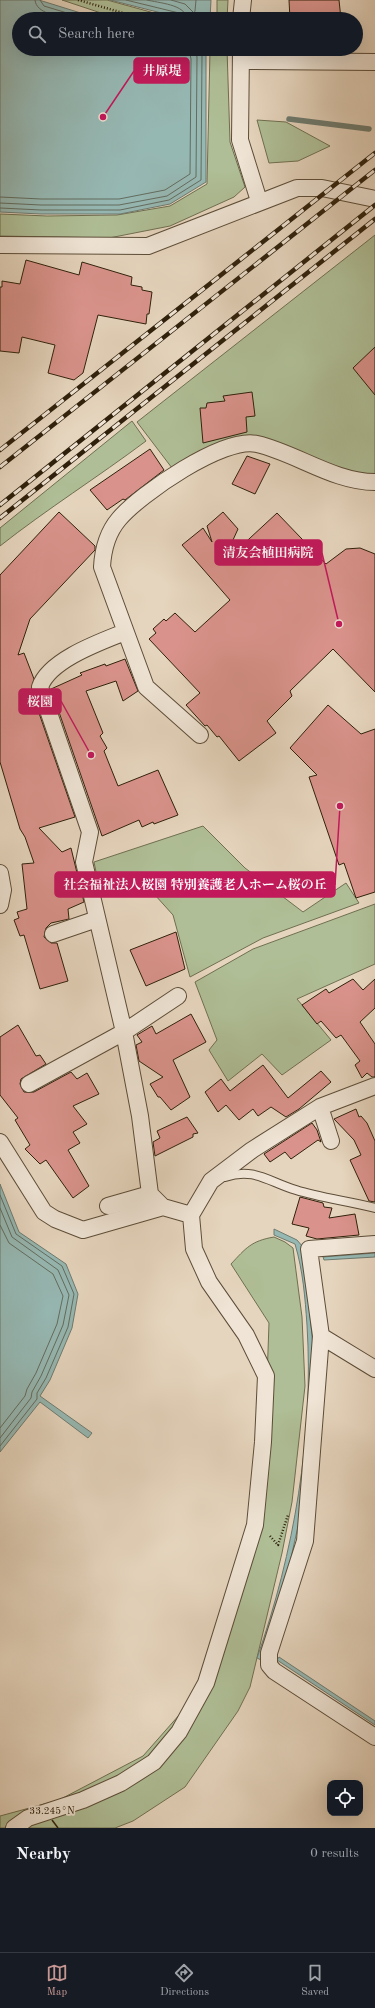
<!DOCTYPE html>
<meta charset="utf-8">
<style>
:root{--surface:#171b24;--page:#20242c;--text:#f1f3f6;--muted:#9ea1a6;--line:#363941;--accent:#c59692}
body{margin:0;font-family:"Old Standard TT","Noto Serif JP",serif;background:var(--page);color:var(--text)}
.controls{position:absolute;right:12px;bottom:12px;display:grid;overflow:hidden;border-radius:8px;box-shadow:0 4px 16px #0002}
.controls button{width:36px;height:36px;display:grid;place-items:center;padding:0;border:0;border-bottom:1px solid var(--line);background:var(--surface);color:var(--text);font:20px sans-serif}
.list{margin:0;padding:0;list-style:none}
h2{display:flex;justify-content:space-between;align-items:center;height:52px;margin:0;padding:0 16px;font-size:17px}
h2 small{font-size:13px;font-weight:400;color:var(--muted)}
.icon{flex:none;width:22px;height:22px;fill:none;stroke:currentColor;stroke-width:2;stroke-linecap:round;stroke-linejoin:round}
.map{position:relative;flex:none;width:375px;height:1828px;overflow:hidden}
.search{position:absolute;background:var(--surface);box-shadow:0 4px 16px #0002;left:12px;right:12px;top:12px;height:44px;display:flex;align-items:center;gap:10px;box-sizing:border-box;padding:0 14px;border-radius:22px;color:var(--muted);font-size:15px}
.sheet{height:124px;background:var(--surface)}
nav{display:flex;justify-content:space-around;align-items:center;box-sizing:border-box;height:56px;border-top:1px solid var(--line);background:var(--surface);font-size:11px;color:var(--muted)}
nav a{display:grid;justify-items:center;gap:2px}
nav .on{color:var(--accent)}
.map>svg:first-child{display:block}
.green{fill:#afbe96;stroke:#6f6f50}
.water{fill:#96b8b3;stroke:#6d7b70}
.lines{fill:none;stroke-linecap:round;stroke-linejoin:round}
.shore{stroke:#626c5f;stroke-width:1}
.stream{stroke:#6d7b70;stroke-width:5.5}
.building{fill:#da938c;stroke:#2f200b}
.lane-casing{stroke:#5d4d38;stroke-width:10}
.street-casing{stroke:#5d4d38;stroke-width:18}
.path{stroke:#2f200b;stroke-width:2.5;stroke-dasharray:1 2;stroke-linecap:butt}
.lane{stroke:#efe4d5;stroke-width:8}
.street{stroke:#efe4d5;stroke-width:16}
.rail-casing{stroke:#2f200b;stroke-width:4.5}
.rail{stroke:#efe4d5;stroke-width:3;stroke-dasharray:9;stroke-linecap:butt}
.ticks{fill:none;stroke:#2f200b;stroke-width:1.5}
.ticks-label{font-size:10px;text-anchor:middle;fill:#2f200b;stroke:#efe4d5;stroke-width:3.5;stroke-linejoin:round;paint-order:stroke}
.leader{fill:none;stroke:#c2185b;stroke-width:1.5}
.callout-dot{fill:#c2185b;stroke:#efe4d5;stroke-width:1.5}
.callout{fill:#c2185b;stroke:#c2185b;stroke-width:1.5}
.callout-label{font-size:13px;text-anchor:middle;font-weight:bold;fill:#fff}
</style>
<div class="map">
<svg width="375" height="1828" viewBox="0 0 375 1828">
<rect width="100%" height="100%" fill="#e6d5be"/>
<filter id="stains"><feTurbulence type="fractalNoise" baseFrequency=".005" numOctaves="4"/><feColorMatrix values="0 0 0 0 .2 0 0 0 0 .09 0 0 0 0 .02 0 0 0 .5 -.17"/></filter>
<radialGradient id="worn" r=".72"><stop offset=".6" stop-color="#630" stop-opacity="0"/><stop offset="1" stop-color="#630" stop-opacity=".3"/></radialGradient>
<path class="green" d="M62,0h45l69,19h-57z
M217,0h11l-1,19h-10z
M204,49h23l3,93 15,45 -11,10 -64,29 -61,12 -109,-2v-22l47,2 70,-1 53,-9 37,-22 3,-133z
M257,120l29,2 44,24 -32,15 -29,2z
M375,235v241l-8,1 -51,-16 -51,-21 -93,28 -35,-46z
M132,421l14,20c-48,36 -99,68 -146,105v-18z
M203,826l42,42 58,44 43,-29 13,20 -96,35 -73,39 -17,-62 -36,-40 -38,11 -5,-24z
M375,904v60l-78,35 34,41 -49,35 -20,-21 -34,27 -19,-31 8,-10 -22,-58 58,-33z
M274,1237l11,5 8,6 9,69 3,69 -13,116 -10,51 -32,134 -12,24 -53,76 -52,34 -18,7h-115v-12l59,-16 84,-44 52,-59 43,-122 26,-111 5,-141 -38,-59c15,-16 20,-23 43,-27z"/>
<path class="water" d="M0,0h39l61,19h-81v30h179l8,2v131l-36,22 -50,10h-79l-41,-2z
M110,0h101l-1,19h-25z
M0,1184l19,48 47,32 12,30 -6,34 -22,52 -10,16 52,37 -4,5 -48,-36 -40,50z
M274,1229l23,11 6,7 11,108 -15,167 -9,40 -29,98 -4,-2c37,-105 57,-222 50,-333 -2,-28 -4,-54 -12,-81l-21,-9z
M375,1253v4l-51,3 -1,-3z
M279,1657l96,64v4l-98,-65z"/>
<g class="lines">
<path class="shore" d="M35,0c1,14 24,16 35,19
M40,0l4,6 43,13
M126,0l53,13 3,6
M147,0c11,3 39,4 40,19
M171,0l14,4 9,9 1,-2 1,-11
M0,197l41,2h78l46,-9 25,-16 1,-115 -2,-10
M0,203l41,2h78l48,-9 29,-19 1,-120 -2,-8
M0,208l41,2h79l49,-10 32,-20 1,-125 -2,-6
M0,1195l16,39 46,32 12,28 -6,33 -22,51 -9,15v6l-37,47
M0,1208l12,29 46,33 11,25 -6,30 -22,51 -9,16 -1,6 -31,40
M0,1225l9,18 44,31 10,22 -6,28 -21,49 -9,16 -2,7 -25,32"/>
<path class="stream" d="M289,119l80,10"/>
</g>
<path class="building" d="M289,0h50l2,19h-51z
M26,260l53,15 3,-13 50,15 -1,8 11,2v3l10,2 -3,22h-2l-1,10 -48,-9 -15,58 -9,7 -26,-7 7,-28 -33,-8 -3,16 -19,-2v-64h2v-6l18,3z
M375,347v48l-22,-27z
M252,392l3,24 -9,1 1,15 -44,11 -3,-35h6l1,-5 18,-2 -2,-5z
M150,449l14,21 -39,30 -2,-1 -16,11 -17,-20z
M247,456l23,8 -15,30 -23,-10z
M59,512l36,34v4l-65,69 -12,36 6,-2 10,26 -3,11 44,127 -36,11 23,24 9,-4 13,54 -16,7 1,10 -18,4 -5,5 -2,9 7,6h6l11,38 -28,8 -16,-54 -4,1 -6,-16 5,-2 -2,-6 10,-3 -5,-45 12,-1 -9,-26 -5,-8 -20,-67v-187z
M223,512l15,17 -16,35 55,-51 49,51 20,-15 14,-1 15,6v138l-42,-43 -43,42 2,5 -25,25 9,12 -37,28 -20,-25 -2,1 -10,-12 -2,1 -19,-21 14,-12 -51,-54 7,-6 -3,-4 11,-10 2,2 9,-8 20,19 35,-32 -48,-55 21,-17 9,14 -5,-16z
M125,659l13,32 -15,10 -7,-20 -30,10 17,42 -3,3 7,12 -3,3 14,35 40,-16 20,45 -24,9 -1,-2 -11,5 -3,-7 -37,16 -51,-147 31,-14 -2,-2 25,-9 1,2z
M328,705l33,29 14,-5v163l-19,6 -12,-35 -5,2 -30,-88 8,-2 -27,-27z
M176,932l9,37 -39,17 -16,-36z
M353,979l10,11 12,-11v29l-15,14 15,22v33h-3l-5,-4 -5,5 -7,-13 5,-4 -19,-26 -5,3 -15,-17 -4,3 -15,-19 24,-16 3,4z
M191,1014l15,28 -33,18 17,37 -19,13 -11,-13h-2l-8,-13 13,-7 -24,-16 -3,-16 6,-3 -5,-7 15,-9 4,8z
M18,1025l18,31 4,-1 6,9 -25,15 -1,5 4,8h10l37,-20 6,7 10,-6 12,21 -26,12 14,18 -14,8 7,11 -12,7 21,36 -16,12 -27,-38 -6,4 -15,-15 5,-4 -15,-25 3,-2 -18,-23v-58z
M263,1065l25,33 33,-27 10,11 -32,27 -13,8 -15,-10 -13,9 -5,-7 -14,11 -13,-15 -8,7 -13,-20 16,-13 9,12z
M356,1109l3,8 2,-1 6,7 8,18v61l-6,-1 -19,-41 11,-5 -7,-15 -20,-21z
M187,1117l11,16 -5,1v3l-38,19 -2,-14 7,-4 -3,-7z
M312,1123l5,7 4,12 -3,-2 -27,19 -6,-7 -15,10 -6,-8z
M300,1197l23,6 1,4 8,1 -3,10 26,-4 4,21 -42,4 -11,-3 3,-8 -17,-4z"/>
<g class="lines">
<defs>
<path id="lane" d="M225,1177c29,-10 44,5 71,13 25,8 53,11 79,18"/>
<path id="street" d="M241,19l2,-19
M241,49l-1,91 19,61
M241,61l134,1
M0,245l148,1 149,-58h25l53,11
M125,632c-25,10 -76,28 -85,55l50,145 -6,30 40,170 16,84 10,78 13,13
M200,735l-54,-48 -44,-120c1,-18 5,-34 17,-48 21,-25 105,-83 138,-75 39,9 77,38 118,38
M0,873l3,17 -3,15
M53,934l44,-15
M29,1084l95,-52 54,-36
M320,1107l11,34
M0,1142l44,70 11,7 28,11 80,-23 28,8 20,-34 41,-31 68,-43 55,-21
M108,1206l42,-12
M375,1244l-66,5 12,87 -16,205 -36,112v12l5,6 101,66
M321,1336l54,33
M14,1828l14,-10 55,-18 38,-17 33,-21 25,-30 27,-49 49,-158 8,-83 3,-66 -20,-41 -37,-53 -15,-33 -3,-34"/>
</defs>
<use href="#lane" class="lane-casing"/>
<use href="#street" class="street-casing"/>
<path class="path" d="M78,0l66,19
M270,1536l8,9 10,-30"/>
<use href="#lane" class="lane"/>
<use href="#street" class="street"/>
<defs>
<path id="rail" d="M0,450l375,-297
M0,467l375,-297
M0,505l375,-300
M0,518l375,-299"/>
</defs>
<use href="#rail" class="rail-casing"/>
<use href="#rail" class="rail"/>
</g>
<path class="ticks" d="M52,1820l6,8"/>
<g class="ticks-label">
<text x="52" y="1814">33.245°N</text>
</g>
<path class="leader" d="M103 117L134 71M339 624L322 553M91 755L61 701M340 806L335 885"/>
<g class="callout-dot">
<circle cx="103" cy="117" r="4"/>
<circle cx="339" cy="624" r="4"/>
<circle cx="91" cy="755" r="4"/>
<circle cx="340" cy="806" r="4"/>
</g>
<g class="callout">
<rect x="134" y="58" width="55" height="25" rx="4"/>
<rect x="215" y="540" width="107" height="25" rx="4"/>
<rect x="19" y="689" width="42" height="25" rx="4"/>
<rect x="55" y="872" width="280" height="25" rx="4"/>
</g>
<g class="callout-label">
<text x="162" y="75">井原堤</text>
<text x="268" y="557">清友会植田病院</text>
<text x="40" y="706">桜園</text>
<text x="195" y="889">社会福祉法人桜園 特別養護老人ホーム桜の丘</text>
</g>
<rect width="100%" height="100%" filter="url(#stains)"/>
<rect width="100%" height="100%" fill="url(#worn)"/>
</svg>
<div class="controls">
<button><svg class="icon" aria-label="locate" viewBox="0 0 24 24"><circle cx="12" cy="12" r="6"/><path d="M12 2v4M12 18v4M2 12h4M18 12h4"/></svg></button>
</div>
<div class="search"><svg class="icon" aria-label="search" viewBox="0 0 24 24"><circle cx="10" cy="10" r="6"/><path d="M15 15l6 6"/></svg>Search here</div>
</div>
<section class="sheet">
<h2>Nearby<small>0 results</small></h2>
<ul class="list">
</ul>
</section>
<nav>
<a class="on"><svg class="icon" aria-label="map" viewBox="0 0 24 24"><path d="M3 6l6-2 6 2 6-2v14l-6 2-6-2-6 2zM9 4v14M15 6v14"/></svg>Map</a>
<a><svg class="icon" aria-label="directions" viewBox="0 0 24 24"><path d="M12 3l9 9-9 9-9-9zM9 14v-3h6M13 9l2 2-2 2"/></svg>Directions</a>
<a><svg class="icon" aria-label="saved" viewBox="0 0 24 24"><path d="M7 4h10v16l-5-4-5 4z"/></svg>Saved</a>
</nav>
